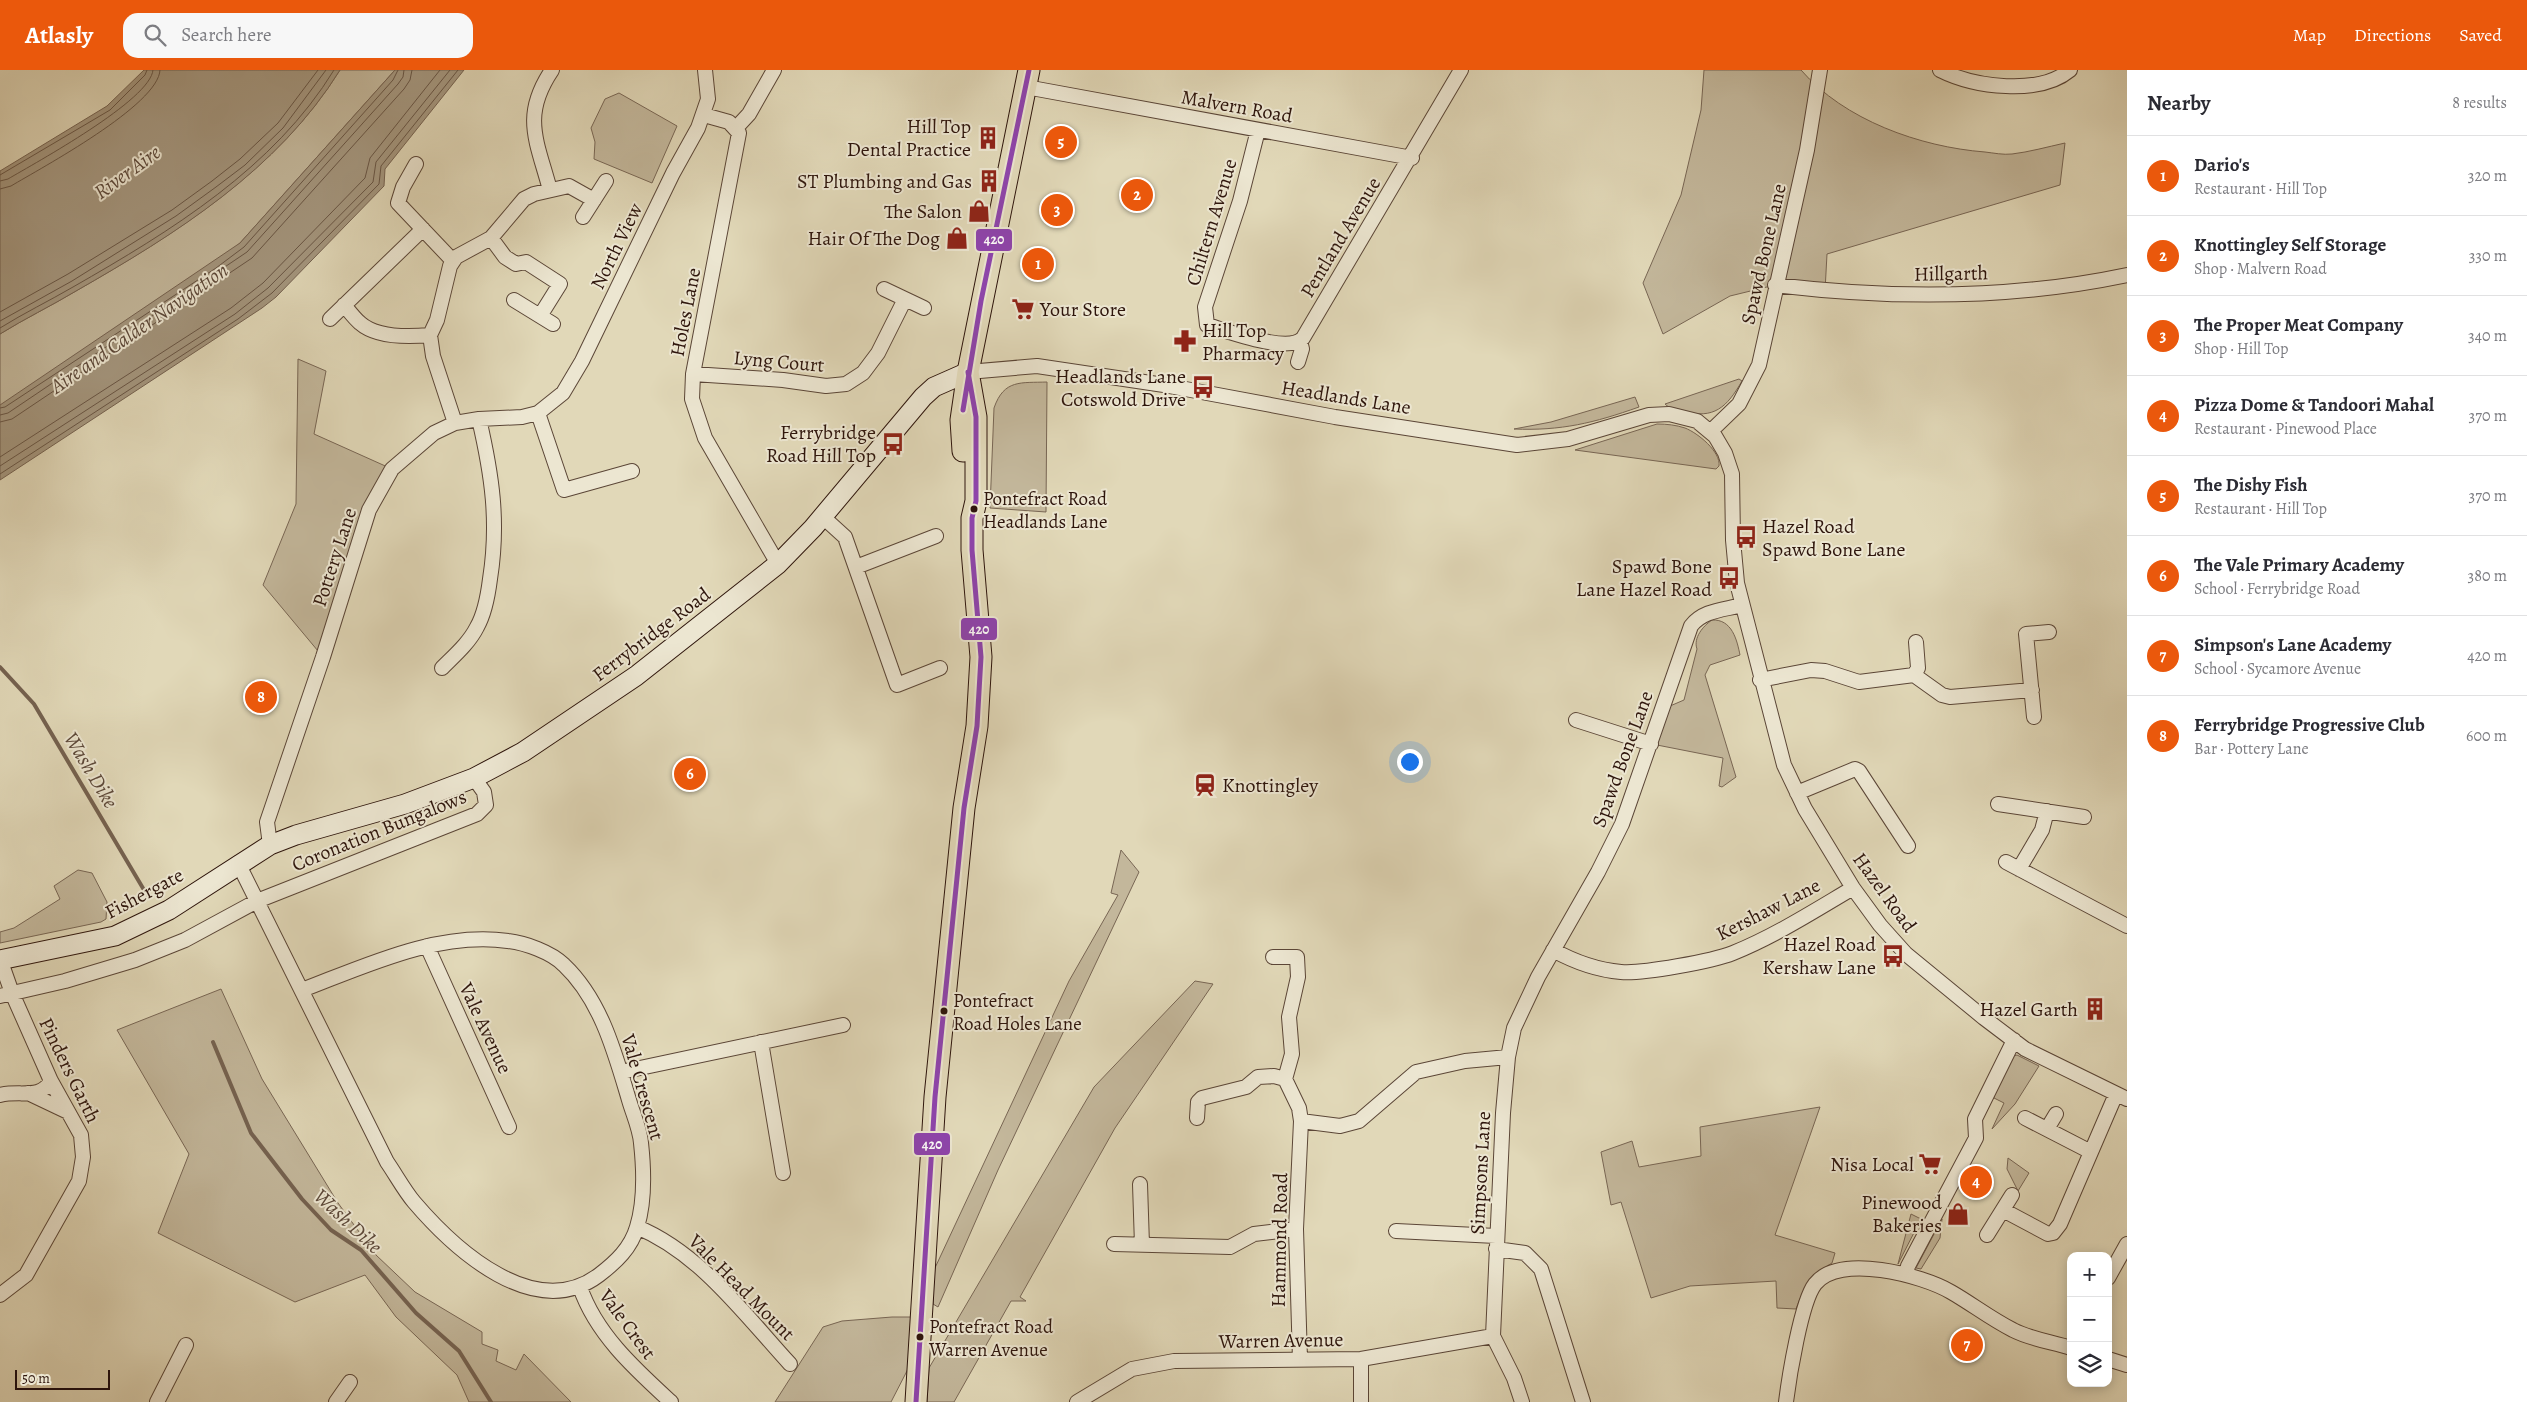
<!DOCTYPE html>
<meta charset="utf-8">
<style>
:root{--surface:#fff;--page:#f7f7f7;--text:#2b2b33;--muted:#7c7c81;--line:#e1e1e2;--accent:#ea580c}
body{margin:0;font-family:Alegreya,serif;background:var(--page);color:var(--text)}
.controls{position:absolute;right:15px;bottom:15px;display:grid;overflow:hidden;border-radius:10px;box-shadow:0 2px 12px #0003}
.controls button{width:45px;height:45px;display:grid;place-items:center;padding:0;border:0;border-bottom:1px solid var(--line);background:var(--surface);color:var(--text);font:25px sans-serif}
.scale{position:absolute;left:15px;bottom:12px;width:95px;box-sizing:border-box;padding-left:5px;border:2px solid #2e150c;border-top:0;font-size:14px;line-height:18px;white-space:nowrap;color:#2e150c;-webkit-text-stroke:4px #ece6d1;paint-order:stroke}
.you{position:absolute;left:1409px;top:691px;width:18px;height:18px;margin:-12px;border:4px solid #fff;border-radius:50%;background:#1a73e8;box-shadow:0 0 0 8px #1a73e833}
.badge{display:grid;place-items:center;width:32px;height:32px;border-radius:50%;background:var(--accent);color:#fff;font-size:16px;font-weight:700}
.pin{position:absolute;translate:-50% -50%;border:2px solid #fff;box-shadow:0 1px 5px #0006}
.list{margin:0;padding:0;list-style:none}
h2{display:flex;justify-content:space-between;align-items:center;height:65px;margin:0;padding:0 20px;font-size:21px}
h2 small{font-size:16px;font-weight:400;color:var(--muted)}
.list li{display:grid;grid-template-columns:32px 1fr auto;gap:15px;align-items:center;box-sizing:border-box;height:80px;padding:0 20px;border-top:1px solid var(--line)}
.list b{display:block;font-size:19px;white-space:nowrap}
.list p{margin:0;font-size:16px;white-space:nowrap;color:var(--muted)}
.list em{font-size:16px;font-style:normal;color:var(--muted)}
.icon{flex:none;width:28px;height:28px;fill:none;stroke:currentColor;stroke-width:2;stroke-linecap:round;stroke-linejoin:round}
.map{position:relative;flex:none;width:2127px;height:1332px;overflow:hidden}
header{display:flex;align-items:center;gap:30px;box-sizing:border-box;height:70px;padding:0 25px;background:var(--accent);color:#fff}
header strong{font-size:24px}
nav{display:flex;gap:28px;margin-inline-start:auto;font-size:18px}
.search{width:350px;height:45px;background:var(--page);display:flex;align-items:center;gap:12px;box-sizing:border-box;padding:0 18px;border-radius:15px;color:var(--muted);font-size:19px}
main{display:flex}
aside{flex:1;background:var(--surface)}
.map>svg:first-child{display:block}
.green{fill:#c3b79b;stroke:#786654}
.water{fill:#a4967e;stroke:#756250}
.lines{fill:none;stroke-linecap:round;stroke-linejoin:round}
.shore{stroke:#695645;stroke-width:1}
.stream{stroke:#756250;stroke-width:4}
.street-casing{stroke:#5b4637;stroke-width:16}
.secondary-casing{stroke:#2e150c;stroke-width:21}
.primary-casing{stroke:#2e150c;stroke-width:23}
.street{stroke:#ece6d1;stroke-width:14}
.secondary{stroke:#ece6d1;stroke-width:19}
.primary{stroke:#e1d8b8;stroke-width:21}
.bus-1-casing{stroke:#ece6d1;stroke-width:9}
.bus-1{stroke:#8e44ad;stroke-width:5}
.bus-dot{fill:#2e150c;stroke:#ece6d1;stroke-width:2}
.labels{text-anchor:middle;stroke-width:4;stroke-linejoin:round;paint-order:stroke}
.bus-label{font-size:19px;fill:#2e150c;stroke:#ece6d1;text-anchor:start}
.street-label{font-size:20px;fill:#2e150c;stroke:#ece6d1}
.poi-label{font-size:20px;fill:#2e150c;stroke:#ece6d1;text-anchor:end}
.water-label{font-size:21px;font-style:italic;fill:#5d493a;stroke:#ece6d1}
.line-badge{stroke:#ece6d1;stroke-width:2}
.badge-label{font-size:14px;text-anchor:middle;font-weight:bold;fill:#fff}
</style>
<header>
<strong>Atlasly</strong>
<div class="search"><svg class="icon" aria-label="search" viewBox="0 0 24 24"><circle cx="10" cy="10" r="6"/><path d="M15 15l6 6"/></svg>Search here</div>
<nav><a>Map</a><a>Directions</a><a>Saved</a></nav>
</header>
<main>
<div class="map">
<svg width="2127" height="1332" viewBox="0 0 2127 1332">
<rect width="100%" height="100%" fill="#e1d8b8"/>
<filter id="stains"><feTurbulence type="fractalNoise" baseFrequency=".004" numOctaves="4"/><feColorMatrix values="0 0 0 0 .2 0 0 0 0 .09 0 0 0 0 .02 0 0 0 .5 -.17"/></filter>
<radialGradient id="worn" r=".72"><stop offset=".6" stop-color="#630" stop-opacity="0"/><stop offset="1" stop-color="#630" stop-opacity=".3"/></radialGradient>
<path class="green" d="M340,0h55l-155,173 -27,24 -213,139v-72c24,-15 51,-28 76,-43 99,-57 202,-121 264,-221z
M1704,0h97c43,50 119,77 184,82 9,1 18,3 27,2 17,-2 35,-7 53,-11l-5,42 -233,69 -2,37 -50,-6 -45,11 -67,38 -20,-51 38,-88 20,-85z
M619,23l58,33 -25,57 -58,-24 1,-17 -4,-14 14,-29z
M298,289l28,12 -12,63 78,35 -23,41 -46,147 -60,-72 33,-81z
M1739,309l3,2c-15,26 -28,39 -59,30 -7,-1 -13,-2 -18,-7z
M1047,312l-1,130 -56,-4 4,-100c10,-29 27,-25 53,-26z
M1635,327l4,10c-45,16 -78,24 -125,22l37,-7z
M1657,354c10,0 19,1 28,4 13,5 36,24 34,38l-3,3 -141,-19z
M1712,550c20,-1 25,20 28,35l-30,10 -5,10 31,102 -14,10 -3,-1 4,-28 -66,-13 13,-39 14,-6 13,-51c-4,-11 6,-23 15,-29z
M1121,780l18,22 -141,298 -60,137 -5,-3 1,-34 135,-289 49,-86 -7,-2z
M78,800l14,3 15,29 -1,17 -5,3 -101,21v-11l14,-4 46,-29 -6,-13z
M1195,911l18,3 -98,144 -95,169 6,4h-15l-57,101h-27l2,-34 165,-281z
M221,919l41,90 76,124 38,52 39,37 67,40v12l16,6 -2,11 20,9 8,-16 47,48h-102l-12,-27 -61,-58 -31,-42 -70,27 -137,-69 31,-79 -72,-124z
M2017,985l22,11 -24,38 -23,25 12,-26 -10,-5 -1,-5 20,-37z
M1820,1037l-45,128 60,18 -3,10c-22,13 -27,22 -36,46l-19,-1 -1,-27 -86,5 -39,12 -30,-96 -10,3 -10,-53 31,-11 7,26 62,-11 -1,-29z
M2008,1088l21,15 -11,18 -11,-22z
M1911,1144l10,5 -23,45z
M1942,1149l-2,19 -19,31 -5,-1z
M892,1247h19l-3,52 -17,33h-116l48,-75 19,-6z"/>
<path class="water" d="M144,0h196c-62,100 -164,164 -264,221 -25,15 -52,28 -76,43v-163l107,-65z
M395,0h69l-79,99 -1,17 -108,111 -14,11 -262,172v-75l240,-162z"/>
<g class="lines">
<path class="shore" d="M0,105l110,-65 35,-35 2,-5
M0,111l8,-2c27,-16 143,-79 145,-109
M0,119l11,-3c30,-18 148,-81 149,-116
M0,242l68,-38 104,-64 40,-29 28,-22 38,-36 40,-53
M0,251l72,-40 104,-65 40,-29 29,-22 38,-37 43,-58
M0,258c24,-15 49,-27 73,-41 98,-56 201,-119 261,-217
M0,338l5,-1 211,-139 28,-21 149,-167 5,-10
M0,345l8,-2 239,-161 151,-168 5,-7 1,-7
M0,352l12,-3 240,-161 152,-169 6,-9 2,-10
M0,387l231,-149 32,-25 102,-105 5,-20 70,-88
M0,396l235,-152 33,-26 105,-106 3,-20 74,-92
M0,404l238,-155 34,-26 107,-109 2,-18 77,-96"/>
<path class="stream" d="M0,597l34,37 113,191
M213,972l38,91 51,66 29,31 30,20 55,63 43,38 32,51"/>
<defs>
<path id="street" d="M1940,0c34,17 99,26 130,0
M1026,17l386,71
M704,45l25,7 10,11 -46,241 -1,25 13,39 73,126
M736,58l13,-14 25,-44
M1258,60l-18,71 -35,106 2,18c20,6 81,29 96,13l158,-268
M416,94l-13,23 -5,16 55,58
M550,120c-13,-49 -29,-74 2,-120
M583,147l23,-36
M491,168l14,19 11,7 10,-2 34,22 -20,32
M1775,215c116,14 238,14 352,-10
M884,219l40,19
M514,230l39,24
M344,235c5,6 10,13 16,18 17,15 49,14 70,12
M330,249l93,-90
M1298,292l4,-13 -2,-8
M968,302l69,-6 127,19 171,32 182,28 51,-6 81,-24 20,-1 28,7 18,15 10,17 7,21 1,66 4,43 47,182 21,44 48,79 27,37 26,29 78,64 41,31 102,50
M693,304l90,6 43,6 20,-2 17,-11 15,-20 27,-54
M538,343l26,77 68,-19
M455,353l-22,-67 -3,-21 7,-15 13,-54 6,-9 35,-19 33,-39 10,-5 35,-8 25,14
M1711,361l28,-27 20,-39 48,-215 13,-80
M823,447l22,20 52,148 43,-17
M856,497l80,-31
M442,598c13,-13 27,-25 35,-41 8,-14 11,-32 13,-48 9,-57 2,-104 -11,-160
M1914,605l28,20 8,2 82,-7
M1760,610l51,-10 14,1 34,11 55,-7 4,-7 -2,-26
M2034,647l-8,-83 23,-2
M1576,650l75,24
M1797,723l58,-24 4,2 49,75
M1998,734l86,13
M270,775l-3,-23 56,-165 46,-147 23,-41 42,-36 21,-10 24,-4 43,-2 16,-4 25,-20 19,-32 91,-188 25,-45 10,-29 -3,-29
M2006,792l121,64
M238,793l149,299c9,13 17,28 27,40 41,48 121,121 185,73 17,-13 32,-27 38,-48 8,-26 7,-57 4,-84 -1,-14 -8,-29 -12,-43 -14,-47 -28,-100 -65,-135 -13,-13 -39,-22 -56,-24 -70,-10 -143,25 -206,49
M2019,799l23,-39 5,-19
M427,876l82,181
M1553,880c20,11 45,20 68,22 21,2 92,-11 112,-19 42,-17 81,-42 120,-65
M1273,887h24l1,20 -9,40 3,37 -7,25
M0,926l65,-15 70,-21 50,-20 72,-39 220,-87 9,-9 -2,-13 -10,-14
M761,972l22,131
M621,1002l222,-47
M28,1023l40,19
M0,1025c20,-5 40,5 51,-14
M1197,1048l1,-16 4,-4 44,-11 12,-10 16,-1 11,3 14,29 2,13 39,5 19,-5 57,-49 49,-11 43,-4
M2025,1048l66,34
M2047,1059l9,-15
M1140,1114l2,61
M2003,1140l45,24 5,-1 7,-9 56,-130
M637,1157c63,26 108,88 153,137
M1396,1161l100,5
M1987,1165l25,-40
M1114,1174l116,3 24,-13 42,-5
M1496,1179l29,4 16,16 42,133
M1906,1205l2,-9 68,-128 -1,-19 39,-79
M2108,1208l19,-34
M580,1217c16,47 55,82 91,115
M0,1225l26,-20 53,-94 4,-24 -2,-22 -30,-54 -39,-88 -12,-34
M1300,1289l-4,-130 5,-108
M1361,1289v43
M2108,1289l19,6
M157,1332l29,-57
M336,1332l14,-20
M1077,1332l55,-33 42,-8 187,-2 132,-23
M1522,1332l-8,-24 -21,-42 10,-223 5,-56 6,-29 24,-51 60,-105 24,-48 69,-198c12,-16 33,-16 51,-21
M1786,1332c3,-24 15,-100 29,-118 24,-31 107,-9 136,8 21,12 40,27 62,38 17,9 39,12 58,18"/>
<path id="secondary" d="M0,890l115,-24 54,-26 101,-65 26,-10 109,-31 69,-26 49,-26 113,-76 142,-112 35,-36 110,-131 11,-10 34,-15"/>
<path id="primary" d="M963,381l-2,-31 7,-48 61,-302
M916,1332l19,-305 29,-289 13,-82 4,-69 -9,-107v-32l4,-17v-84l-8,-45"/>
</defs>
<use href="#street" class="street-casing"/>
<use href="#secondary" class="secondary-casing"/>
<use href="#primary" class="primary-casing"/>
<use href="#street" class="street"/>
<use href="#secondary" class="secondary"/>
<use href="#primary" class="primary"/>
<defs>
<path id="bus-1" d="M963,340l18,-109 48,-231
M916,1332l19,-305 29,-289 13,-82 4,-69 -9,-107v-32l4,-17v-84l-8,-45"/>
</defs>
<use href="#bus-1" class="bus-1-casing"/>
<use href="#bus-1" class="bus-1"/>
</g>
<defs>
<symbol id="building-bare" viewBox="-9 -9 18 18"><path d="M-4-6H4V6H1V3H-1V6H-4ZM-2.5-4.3h1.7v1.8h-1.7ZM.8-4.3h1.7v1.8H.8ZM-2.5-1h1.7V.8h-1.7ZM.8-1h1.7V.8H.8Z" fill="#8f2418" stroke="#ece6d1" stroke-width="2.5" paint-order="stroke"/></symbol>
<symbol id="shop-bare" viewBox="-9 -9 18 18"><path d="M-5-2.5h2.3a2.7 3.5 0 0 1 5.4 0H5L5.5 6h-11ZM-1.5-2.5h3a1.5 2.3 0 0 0-3 0Z" fill="#8f2418" stroke="#ece6d1" stroke-width="2.5" paint-order="stroke"/></symbol>
<symbol id="supermarket-bare" viewBox="-9 -9 18 18"><path d="M-6-5.5h2.5l.6 2H6L4.5 2H-2.5L-4.4-4H-6ZM-1.5 3.2a1.3 1.3 0 1 0 .1 0ZM3 3.2a1.3 1.3 0 1 0 .1 0Z" fill="#8f2418" stroke="#ece6d1" stroke-width="2.5" paint-order="stroke"/></symbol>
<symbol id="pharmacy-bare" viewBox="-9 -9 18 18"><path d="M-2-6h4v4h4v4h-4v4h-4v-4h-4v-4h4Z" fill="#8f2418" stroke="#ece6d1" stroke-width="2.5" paint-order="stroke"/></symbol>
<symbol id="bus-bare" viewBox="-9 -9 18 18"><path d="M-5-6H5V4H4V6H2V4H-2V6H-4V4H-5ZM-3.5-4V0h7V-4ZM-3.5 1.2v1.5H-2V1.2ZM2 1.2v1.5H3.5V1.2Z" fill="#8f2418" stroke="#ece6d1" stroke-width="2.5" paint-order="stroke"/></symbol>
<symbol id="station-bare" viewBox="-9 -9 18 18"><path d="M-3-6H3Q5-6 5-4V2Q5 4 3 4L4.5 6H3L1.5 4h-3L-3 6H-4.5L-3 4Q-5 4-5 2V-4Q-5-6-3-6ZM-3.5-4v3h7v-3ZM-3.5 1v1.5H-2V1ZM2 1v1.5H3.5V1Z" fill="#8f2418" stroke="#ece6d1" stroke-width="2.5" paint-order="stroke"/></symbol>
</defs>
<g fill-rule="evenodd">
<use href="#building-bare" x="972" y="52" width="32" height="32"/>
<use href="#building-bare" x="973" y="95" width="32" height="32"/>
<use href="#shop-bare" x="963" y="125" width="32" height="32"/>
<use href="#shop-bare" x="941" y="152" width="32" height="32"/>
<use href="#supermarket-bare" x="1007" y="223" width="32" height="32"/>
<use href="#pharmacy-bare" x="1169" y="255" width="32" height="32"/>
<use href="#bus-bare" x="1187" y="301" width="32" height="32"/>
<use href="#bus-bare" x="877" y="358" width="32" height="32"/>
<use href="#bus-bare" x="1730" y="451" width="32" height="32"/>
<use href="#bus-bare" x="1713" y="492" width="32" height="32"/>
<use href="#station-bare" x="1189" y="699" width="32" height="32"/>
<use href="#bus-bare" x="1877" y="870" width="32" height="32"/>
<use href="#building-bare" x="2079" y="923" width="32" height="32"/>
<use href="#supermarket-bare" x="1914" y="1078" width="32" height="32"/>
<use href="#shop-bare" x="1942" y="1128" width="32" height="32"/>
</g>
<g class="bus-dot">
<circle cx="974" cy="439" r="4.5"/>
<circle cx="944" cy="941" r="4.5"/>
<circle cx="920" cy="1267" r="4.5"/>
</g>
<g class="labels">
<g class="bus-label">
<text x="983" y="435">Pontefract Road<tspan x="983" dy="23">Headlands Lane</tspan></text>
<text x="953" y="937">Pontefract<tspan x="953" dy="23">Road Holes Lane</tspan></text>
<text x="929" y="1263">Pontefract Road<tspan x="929" dy="23">Warren Avenue</tspan></text>
</g>
<g class="street-label">
<text transform="translate(1237 36) rotate(10)" y="7">Malvern Road</text>
<text transform="translate(1211 152) rotate(-73)" y="7">Chiltern Avenue</text>
<text transform="translate(1340 167) rotate(-59)" y="7">Pentland Avenue</text>
<text transform="translate(616 176) rotate(-64)" y="7">North View</text>
<text transform="translate(1763 184) rotate(-77)" y="7">Spawd Bone Lane</text>
<text transform="translate(1951 203) rotate(-1)" y="7">Hillgarth</text>
<text transform="translate(685 242) rotate(-79)" y="7">Holes Lane</text>
<text transform="translate(779 291) rotate(5)" y="7">Lyng Court</text>
<text transform="translate(1346 327) rotate(9)" y="7">Headlands Lane</text>
<text transform="translate(334 487) rotate(-72)" y="7">Pottery Lane</text>
<text transform="translate(651 564) rotate(-37)" y="7">Ferrybridge Road</text>
<text transform="translate(1622 689) rotate(-70)" y="7">Spawd Bone Lane</text>
<text transform="translate(379 760) rotate(-22)" y="7">Coronation Bungalows</text>
<text transform="translate(1885 822) rotate(54)" y="7">Hazel Road</text>
<text transform="translate(144 823) rotate(-28)" y="7">Fishergate</text>
<text transform="translate(1768 839) rotate(-27)" y="7">Kershaw Lane</text>
<text transform="translate(486 958) rotate(65)" y="7">Vale Avenue</text>
<text transform="translate(70 1000) rotate(64)" y="7">Pinders Garth</text>
<text transform="translate(643 1017) rotate(74)" y="7">Vale Crescent</text>
<text transform="translate(1480 1103) rotate(-87)" y="7">Simpsons Lane</text>
<text transform="translate(1279 1170) rotate(-89)" y="7">Hammond Road</text>
<text transform="translate(742 1217) rotate(45)" y="7">Vale Head Mount</text>
<text transform="translate(628 1254) rotate(54)" y="7">Vale Crest</text>
<text transform="translate(1281 1270) rotate(-1)" y="7">Warren Avenue</text>
</g>
<g class="poi-label">
<text x="971" y="63">Hill Top<tspan x="971" dy="23">Dental Practice</tspan></text>
<text x="972" y="118">ST Plumbing and Gas</text>
<text x="962" y="148">The Salon</text>
<text x="940" y="175">Hair Of The Dog</text>
<text x="1040" y="246" text-anchor="start">Your Store</text>
<text x="1202" y="267" text-anchor="start">Hill Top<tspan x="1202" dy="23">Pharmacy</tspan></text>
<text x="1186" y="313">Headlands Lane<tspan x="1186" dy="23">Cotswold Drive</tspan></text>
<text x="876" y="369">Ferrybridge<tspan x="876" dy="23">Road Hill Top</tspan></text>
<text x="1762" y="463" text-anchor="start">Hazel Road<tspan x="1762" dy="23">Spawd Bone Lane</tspan></text>
<text x="1712" y="503">Spawd Bone<tspan x="1712" dy="23">Lane Hazel Road</tspan></text>
<text x="1222" y="722" text-anchor="start">Knottingley</text>
<text x="1876" y="881">Hazel Road<tspan x="1876" dy="23">Kershaw Lane</tspan></text>
<text x="2078" y="946">Hazel Garth</text>
<text x="1914" y="1101">Nisa Local</text>
<text x="1942" y="1139">Pinewood<tspan x="1942" dy="23">Bakeries</tspan></text>
</g>
<g class="water-label">
<text transform="translate(127 102) rotate(-36)" y="7">River Aire</text>
<text transform="translate(139 258) rotate(-35)" y="7">Aire and Calder Navigation</text>
<text transform="translate(91 700) rotate(59)" y="7">Wash Dike</text>
<text transform="translate(348 1151) rotate(43)" y="7">Wash Dike</text>
</g>
</g>
<g class="line-badge">
<rect x="975" y="158" width="38" height="24" rx="5" fill="#8e44ad"/>
<rect x="960" y="547" width="38" height="24" rx="5" fill="#8e44ad"/>
<rect x="913" y="1062" width="38" height="24" rx="5" fill="#8e44ad"/>
</g>
<g class="badge-label">
<text x="994" y="174">420</text>
<text x="979" y="564">420</text>
<text x="932" y="1079">420</text>
</g>
<rect width="100%" height="100%" filter="url(#stains)"/>
<rect width="100%" height="100%" fill="url(#worn)"/>
</svg>
<div class="controls">
<button>+</button>
<button>−</button>
<button><svg class="icon" aria-label="layers" viewBox="0 0 24 24"><path d="M12 4l9 5-9 5-9-5zM3 14l9 5 9-5"/></svg></button>
</div>
<div class="scale">50 m</div>
<div class="you"></div>
<div class="pin badge" style="left:1038px;top:194px">1</div>
<div class="pin badge" style="left:1137px;top:125px">2</div>
<div class="pin badge" style="left:1057px;top:140px">3</div>
<div class="pin badge" style="left:1976px;top:1112px">4</div>
<div class="pin badge" style="left:1061px;top:72px">5</div>
<div class="pin badge" style="left:690px;top:704px">6</div>
<div class="pin badge" style="left:1967px;top:1275px">7</div>
<div class="pin badge" style="left:261px;top:627px">8</div>
</div>
<aside>
<h2>Nearby<small>8 results</small></h2>
<ul class="list">
<li><span class="badge">1</span><div><b>Dario's</b><p>Restaurant · Hill Top</p></div><em>320 m</em></li>
<li><span class="badge">2</span><div><b>Knottingley Self Storage</b><p>Shop · Malvern Road</p></div><em>330 m</em></li>
<li><span class="badge">3</span><div><b>The Proper Meat Company</b><p>Shop · Hill Top</p></div><em>340 m</em></li>
<li><span class="badge">4</span><div><b>Pizza Dome &amp; Tandoori Mahal</b><p>Restaurant · Pinewood Place</p></div><em>370 m</em></li>
<li><span class="badge">5</span><div><b>The Dishy Fish</b><p>Restaurant · Hill Top</p></div><em>370 m</em></li>
<li><span class="badge">6</span><div><b>The Vale Primary Academy</b><p>School · Ferrybridge Road</p></div><em>380 m</em></li>
<li><span class="badge">7</span><div><b>Simpson's Lane Academy</b><p>School · Sycamore Avenue</p></div><em>420 m</em></li>
<li><span class="badge">8</span><div><b>Ferrybridge Progressive Club</b><p>Bar · Pottery Lane</p></div><em>600 m</em></li>
</ul>
</aside>
</main>
